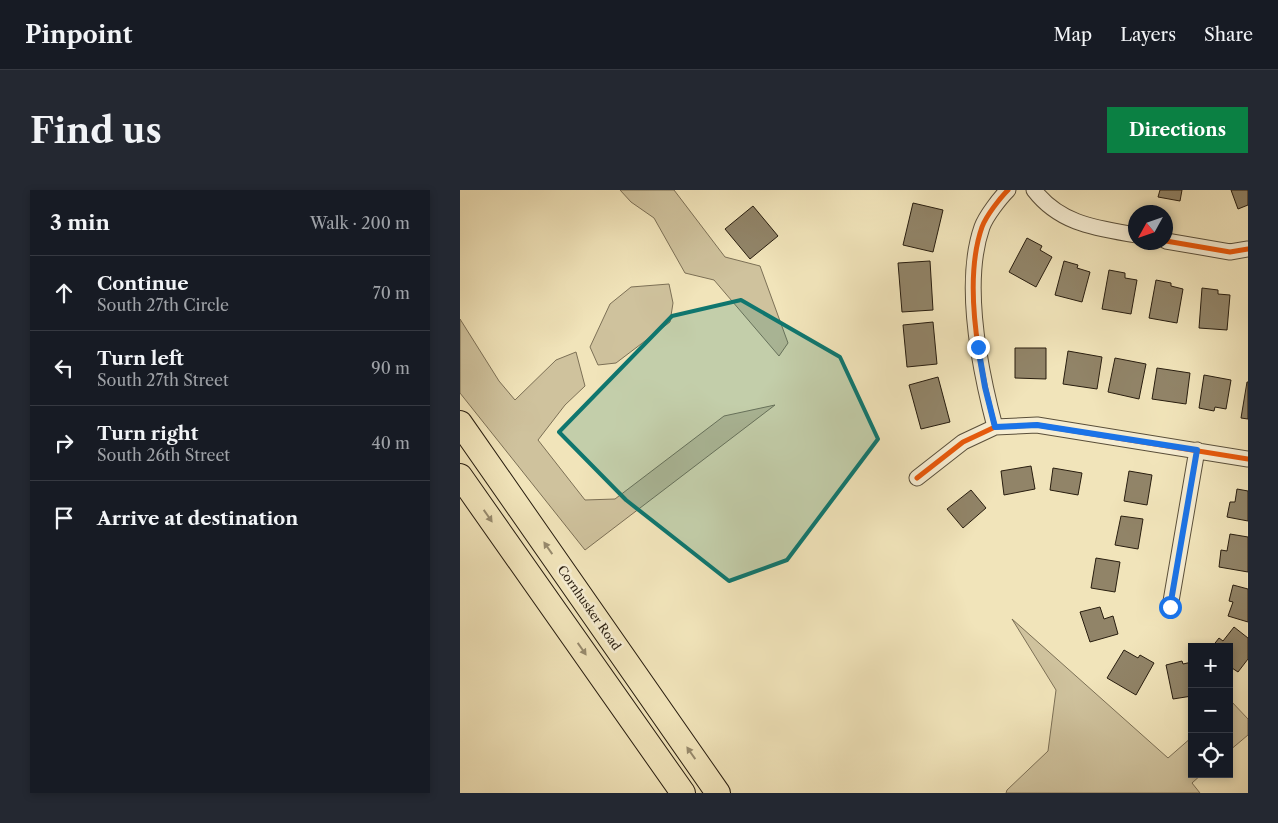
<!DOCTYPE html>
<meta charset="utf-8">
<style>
:root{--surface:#171b24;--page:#242831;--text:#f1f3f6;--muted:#9ea1a6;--line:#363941;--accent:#0b8043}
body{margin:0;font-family:"Libre Caslon Text",serif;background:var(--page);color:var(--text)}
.controls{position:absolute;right:15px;bottom:15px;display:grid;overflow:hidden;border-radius:0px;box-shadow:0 2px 8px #0003}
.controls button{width:45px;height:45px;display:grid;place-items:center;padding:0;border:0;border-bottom:1px solid var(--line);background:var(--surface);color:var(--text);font:25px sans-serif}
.compass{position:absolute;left:668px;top:15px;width:45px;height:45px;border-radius:50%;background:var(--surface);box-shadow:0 2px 8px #0003;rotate:230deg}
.stop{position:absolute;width:15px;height:15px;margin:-11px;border:4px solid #1a73e8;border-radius:50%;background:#fff}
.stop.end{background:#1a73e8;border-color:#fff;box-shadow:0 1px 5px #0008}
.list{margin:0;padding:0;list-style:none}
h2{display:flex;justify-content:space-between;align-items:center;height:65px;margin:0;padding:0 20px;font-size:21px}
h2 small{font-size:16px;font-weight:400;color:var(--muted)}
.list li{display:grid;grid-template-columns:32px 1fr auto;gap:15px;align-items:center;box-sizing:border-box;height:75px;padding:0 20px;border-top:1px solid var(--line)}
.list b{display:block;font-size:19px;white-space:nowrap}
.list p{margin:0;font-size:16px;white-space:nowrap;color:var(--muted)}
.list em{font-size:16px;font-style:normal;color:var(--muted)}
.icon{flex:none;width:28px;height:28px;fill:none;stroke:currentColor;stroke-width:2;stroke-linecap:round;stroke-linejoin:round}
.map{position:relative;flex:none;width:788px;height:603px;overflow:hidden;border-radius:0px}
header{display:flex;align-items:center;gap:30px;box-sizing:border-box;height:70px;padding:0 25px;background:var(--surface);border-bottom:1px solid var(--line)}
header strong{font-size:24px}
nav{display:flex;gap:28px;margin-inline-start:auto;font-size:18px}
.intro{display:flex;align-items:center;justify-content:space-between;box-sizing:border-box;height:120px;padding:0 30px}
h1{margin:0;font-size:35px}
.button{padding:12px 22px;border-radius:0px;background:var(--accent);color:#fff;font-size:18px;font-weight:700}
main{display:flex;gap:30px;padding:0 30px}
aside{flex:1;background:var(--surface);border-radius:0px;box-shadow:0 2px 8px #0003}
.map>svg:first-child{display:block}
.green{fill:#cfc29d;stroke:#7c7056}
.building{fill:#918468;stroke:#281d0f}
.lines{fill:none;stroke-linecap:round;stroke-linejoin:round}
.street-casing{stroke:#5a4f3a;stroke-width:17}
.primary-casing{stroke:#281d0f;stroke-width:26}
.street{stroke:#f6edd2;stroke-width:15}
.primary{stroke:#f1e4ba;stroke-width:24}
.cycleway-casing{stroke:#f6edd2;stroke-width:8}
.cycleway{stroke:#e8590c;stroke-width:5}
.oneway{fill:#978a6d}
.route{stroke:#1a73e8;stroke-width:6}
.marked{fill:#0f766e;fill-opacity:0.2;stroke:#0f766e;stroke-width:4;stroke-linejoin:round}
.labels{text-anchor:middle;stroke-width:5;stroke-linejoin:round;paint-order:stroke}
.street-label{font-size:12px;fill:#281d0f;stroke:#f6edd2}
</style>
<header>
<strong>Pinpoint</strong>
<nav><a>Map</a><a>Layers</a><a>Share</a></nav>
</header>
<div class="intro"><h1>Find us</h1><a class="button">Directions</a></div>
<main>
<aside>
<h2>3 min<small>Walk · 200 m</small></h2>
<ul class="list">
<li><svg class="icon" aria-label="ahead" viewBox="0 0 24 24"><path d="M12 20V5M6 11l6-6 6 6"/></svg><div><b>Continue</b><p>South 27th Circle</p></div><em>70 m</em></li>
<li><svg class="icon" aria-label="left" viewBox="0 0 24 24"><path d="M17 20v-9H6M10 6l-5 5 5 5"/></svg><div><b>Turn left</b><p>South 27th Street</p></div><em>90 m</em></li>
<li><svg class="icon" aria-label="right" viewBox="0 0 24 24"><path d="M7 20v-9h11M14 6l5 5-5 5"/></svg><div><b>Turn right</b><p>South 26th Street</p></div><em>40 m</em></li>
<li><svg class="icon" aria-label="arrive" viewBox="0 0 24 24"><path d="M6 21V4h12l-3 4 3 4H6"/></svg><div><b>Arrive at destination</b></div></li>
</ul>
</aside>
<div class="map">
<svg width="788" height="603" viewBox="0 0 788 603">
<rect width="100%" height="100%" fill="#f1e4ba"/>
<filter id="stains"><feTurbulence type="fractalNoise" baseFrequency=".004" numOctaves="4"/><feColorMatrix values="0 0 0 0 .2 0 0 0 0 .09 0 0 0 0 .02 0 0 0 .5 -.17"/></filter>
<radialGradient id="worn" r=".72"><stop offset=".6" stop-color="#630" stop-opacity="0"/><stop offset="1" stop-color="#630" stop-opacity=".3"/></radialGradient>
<path class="green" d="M160,0h54l51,67 35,9 28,77 -9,13 -65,-76 -29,-7 -31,-55 -23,-16z
M209,94l4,19 -3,19 -54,41 -18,2 -8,-18 20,-43 21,-17z
M0,129l39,62 16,19 41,-40 20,-8 9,34 -20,19 -27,35 47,60 30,-1 109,-83 51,-11 -190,145 -125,-157z
M552,429l156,139 24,-21v37h10l-10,9 8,10h-194l1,-3 41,-39 8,-61z
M771,511l17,18v16l-19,16v-48z"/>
<path class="building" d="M700,0h22l-2,11 -22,-4z
M771,0h17v15l-10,4z
M453,13l30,7 -10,42 -30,-7z
M293,16l25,30 -28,23 -25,-30z
M567,48l15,8 -2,4 12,7 -16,30 -27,-15z
M470,71l3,49 -31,2 -4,-49z
M604,71l14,4 -1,3 13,4 -8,30 -27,-7z
M649,80l16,3v5l12,2 -6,34 -29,-5z
M696,90l15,3v3l12,3 -6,34 -28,-5z
M742,98l16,2v4l12,1 -3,35 -28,-2z
M473,132l4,42 -30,3 -4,-42z
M555,158h31v31l-31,-1z
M608,161l34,6 -5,32 -34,-5z
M655,168l31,6 -7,35 -31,-7z
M697,178l33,5 -4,31 -34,-5z
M744,185l27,5 -5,29 -11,-2 -1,4 -15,-3z
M478,187l12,45 -29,7 -12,-44z
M787,192h1v37l-7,-1z
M571,276l4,23 -31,6 -3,-24z
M593,278l29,5 -4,22 -28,-5z
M669,281l23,4 -5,30 -23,-4z
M777,299l11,2v30l-21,-4 3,-15h5z
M511,300l15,18 -23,20 -16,-19z
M661,326l22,3 -5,30 -23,-4z
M770,344l18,3v35l-29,-5 2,-17 6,1z
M636,368l24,4 -5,30 -24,-4z
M773,395l15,4v33l-20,-6 5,-14 -4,-1z
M640,417l4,12 9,-3 5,18 -28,8 -10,-30z
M774,437l14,11v21l-10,13 -9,-6v-19h-17l7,-9 4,3z
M664,460l14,8 2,-3 14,8 -18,32 -29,-17z
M722,471l1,3 9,-2v34l-19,3 -7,-34z"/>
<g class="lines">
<defs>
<path id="street" d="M574,0c26,34 62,38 102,45
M706,51l64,11 18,-3
M535,237c-15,-57 -33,-143 -13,-200 4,-11 18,-29 26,-37
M457,288l46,-36 32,-15 42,-2 211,34
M710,417l27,-157"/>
<path id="primary" d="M0,233l258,370
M0,286l223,317"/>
</defs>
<use href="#street" class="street-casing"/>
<use href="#primary" class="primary-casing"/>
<use href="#street" class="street"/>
<use href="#primary" class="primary"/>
<defs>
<path id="cycleway" d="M706,51l64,11 18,-3
M535,237c-15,-57 -33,-143 -13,-200 4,-11 18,-29 26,-37
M457,288l46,-36 32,-15 42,-2 211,34"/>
</defs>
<use href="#cycleway" class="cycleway-casing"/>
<use href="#cycleway" class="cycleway"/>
</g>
<defs><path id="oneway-solid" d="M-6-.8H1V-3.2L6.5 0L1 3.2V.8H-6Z" transform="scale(1.25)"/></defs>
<g class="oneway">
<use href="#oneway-solid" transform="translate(28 326) rotate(55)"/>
<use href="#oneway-solid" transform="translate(88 358) rotate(-125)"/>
<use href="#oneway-solid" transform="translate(122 459) rotate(55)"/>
<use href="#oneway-solid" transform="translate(231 563) rotate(-125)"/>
</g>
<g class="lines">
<path class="route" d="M518,157l7,40 10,40 42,-2 160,25 -27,157"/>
</g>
<path class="marked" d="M281,110l99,57 38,82 -91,121 -58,21 -103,-81 -67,-68 113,-116z"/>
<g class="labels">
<g class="street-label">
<text transform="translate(129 418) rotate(55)" y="4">Cornhusker Road</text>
</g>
</g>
<rect width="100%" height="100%" filter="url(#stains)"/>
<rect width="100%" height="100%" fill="url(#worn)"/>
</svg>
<div class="controls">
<button>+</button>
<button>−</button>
<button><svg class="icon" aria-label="locate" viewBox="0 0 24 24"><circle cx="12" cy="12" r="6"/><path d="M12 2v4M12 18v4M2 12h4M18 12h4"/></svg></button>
</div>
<svg class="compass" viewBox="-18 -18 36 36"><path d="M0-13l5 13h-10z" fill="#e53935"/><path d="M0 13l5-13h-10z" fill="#9ea1a6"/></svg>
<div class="stop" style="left:710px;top:417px"></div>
<div class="stop end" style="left:518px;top:157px"></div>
</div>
</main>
